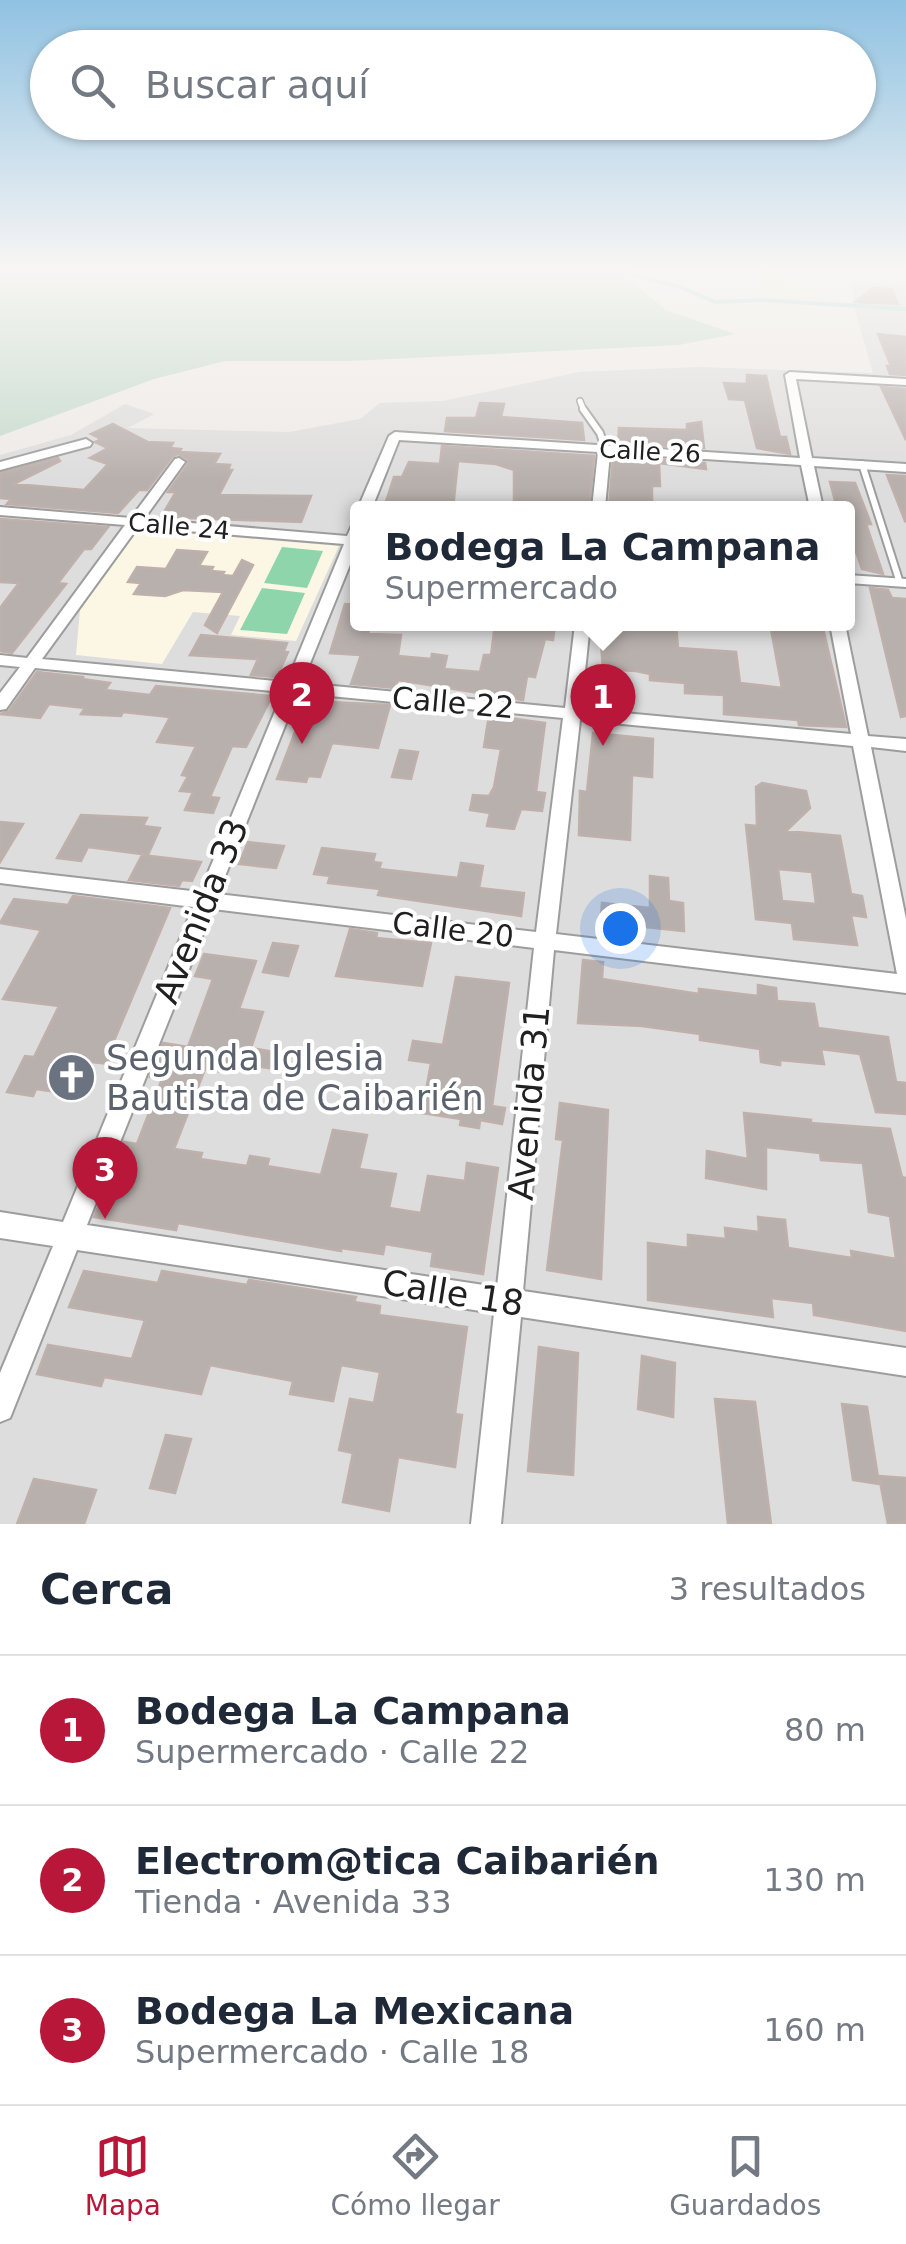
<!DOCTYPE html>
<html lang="es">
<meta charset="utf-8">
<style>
:root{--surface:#fff;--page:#f6f6f7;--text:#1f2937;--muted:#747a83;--line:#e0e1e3;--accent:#b91739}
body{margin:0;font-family:"DejaVu Sans",sans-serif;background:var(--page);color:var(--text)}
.you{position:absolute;left:620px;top:928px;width:35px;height:35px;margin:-25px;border:8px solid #fff;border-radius:50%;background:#1a73e8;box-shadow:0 0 0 15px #1a73e833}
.badge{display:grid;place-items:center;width:65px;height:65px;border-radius:50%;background:var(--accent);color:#fff;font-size:32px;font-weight:700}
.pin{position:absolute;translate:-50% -82px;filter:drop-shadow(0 2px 5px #0008)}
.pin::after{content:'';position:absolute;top:52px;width:35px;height:30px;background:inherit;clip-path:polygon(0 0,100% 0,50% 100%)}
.popup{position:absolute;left:350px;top:501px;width:505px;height:130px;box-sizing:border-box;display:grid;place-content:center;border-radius:10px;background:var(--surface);filter:drop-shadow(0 2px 8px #0005);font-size:32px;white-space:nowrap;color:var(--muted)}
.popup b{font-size:38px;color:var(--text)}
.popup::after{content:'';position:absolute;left:50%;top:100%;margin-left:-20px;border:20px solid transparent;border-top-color:var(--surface)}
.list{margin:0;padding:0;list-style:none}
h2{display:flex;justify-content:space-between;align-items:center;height:130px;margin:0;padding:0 40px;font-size:42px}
h2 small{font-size:32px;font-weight:400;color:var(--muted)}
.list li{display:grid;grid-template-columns:65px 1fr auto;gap:30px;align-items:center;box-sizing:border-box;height:150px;padding:0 40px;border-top:2px solid var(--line)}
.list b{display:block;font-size:38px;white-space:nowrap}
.list p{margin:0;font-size:32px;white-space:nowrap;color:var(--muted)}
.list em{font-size:32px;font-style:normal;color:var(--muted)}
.icon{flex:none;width:55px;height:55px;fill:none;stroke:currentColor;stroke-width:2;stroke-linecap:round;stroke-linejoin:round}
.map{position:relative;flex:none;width:906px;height:1524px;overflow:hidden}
.search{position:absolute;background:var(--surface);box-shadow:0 2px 8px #0004;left:30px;right:30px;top:30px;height:110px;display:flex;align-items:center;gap:25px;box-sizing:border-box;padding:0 35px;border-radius:55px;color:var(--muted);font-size:38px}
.sheet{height:580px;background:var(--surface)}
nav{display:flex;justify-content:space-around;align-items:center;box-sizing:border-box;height:140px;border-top:2px solid var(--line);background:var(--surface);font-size:28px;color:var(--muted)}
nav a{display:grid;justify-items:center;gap:5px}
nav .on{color:var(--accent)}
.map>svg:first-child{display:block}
.residential{fill:#dedddd;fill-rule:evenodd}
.education{fill:#fcf7e4}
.farmland{fill:#ece9d5}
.wetland{fill:#c6dbcd}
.pitch{fill:#8fd5ab}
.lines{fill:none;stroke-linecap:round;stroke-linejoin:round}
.stream{stroke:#add7d8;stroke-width:4}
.building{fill:#b8b0ad;stroke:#bfb0ab;stroke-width:2.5;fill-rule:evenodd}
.lane-far1-casing{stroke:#9d9d9d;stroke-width:8}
.lane-casing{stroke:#9d9d9d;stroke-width:10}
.street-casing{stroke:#9d9d9d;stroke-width:4}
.lane-far1{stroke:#fff;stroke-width:5}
.lane{stroke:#fff;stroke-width:6}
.street{fill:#fff;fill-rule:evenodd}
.labels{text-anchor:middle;stroke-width:8;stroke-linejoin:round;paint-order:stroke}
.far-street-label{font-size:25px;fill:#202020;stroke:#fff}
.street-label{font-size:30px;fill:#202020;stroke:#fff}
.near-street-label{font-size:35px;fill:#202020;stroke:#fff}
.near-worship-label{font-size:35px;fill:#5b616d;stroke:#fff;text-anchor:start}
</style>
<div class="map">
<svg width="906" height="1524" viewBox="0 0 906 1524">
<rect width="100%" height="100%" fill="#efebe7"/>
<path class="residential" d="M853,283l53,1v1240h-906v-1069l71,-20 54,-31 29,10 -26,14 161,4 71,-13 20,-16 63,-2 136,-29 119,-5 175,6 -19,-67zM358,508h490v116h-490z"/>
<path class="education" d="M138,529l201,17 -43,95 -65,-6 9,-19 -47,-4 -31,52 -86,-9 4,-45z"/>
<path class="farmland" d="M757,267h35l-7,16 32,4 -1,13 -51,-1z"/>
<path class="wetland" d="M0,267h613l53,43 69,24 -56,11 -330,16h-124l-71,18 -154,57z"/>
<path class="pitch" d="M282,547l41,4 -16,37 -43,-5z
M262,588l43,5 -18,41 -47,-4z"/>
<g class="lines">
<path class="stream" d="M616,271l64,16 35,15 47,-2 144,9"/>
</g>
<path class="building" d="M873,288l19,1 6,15 -43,-2z
M878,334l28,3v38l-16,-1 -3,-8h4z
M747,375l19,1 14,61h6l4,17 -33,-6 -12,-48 -16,-1 -5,-16 23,1z
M881,387l25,2v51z
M480,403l24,1 -3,13 81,6 2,17 -139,-9 2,-13h29z
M701,422l3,26 -86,-5 1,-15 68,2v-6z
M113,424l35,18 25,1 -3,5 11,1 -2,3 41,2 -6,10 16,1 -2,5h4l-13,25 92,1 -10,26 -140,-5 15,-25h-8l20,-28 -1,-5 -9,-5 -6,3 -25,33h-8l-21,23 -111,-9 4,-5 -11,-1v-25l58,-15 2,3 -46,23 70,6 24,-26 -18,-6 18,-10 -13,-6 6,-3 -10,-5z
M442,446l152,10 -5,52h-75v-38l-18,-6 -38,-3 -5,47h-69l10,-31h8l7,-15 31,2z
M613,457l92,6 1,6 -47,-6 1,23h-8v22h-43z
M887,475l19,1v44l-1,1z
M830,482l25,1 16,41h-5l17,50 -21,-5 -8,-23h-6v-38h-9l-3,-4z
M0,519l108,8 -17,22h-7l-26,34 8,1 -54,69 -12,-2v-43l19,-25 -19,-1z
M177,550l30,2 -8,14 14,1 -2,4 13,1 -2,3 11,1 9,-16 11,5 -36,68 -12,-8 18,-33 -40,-2 -18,6 -31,-2 7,-11 -13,-1 9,-15 29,2z
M870,588l18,2 4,8 14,1v117l-5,1z
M345,604l13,1v19h12l-2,10 33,1 -3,21 33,3 1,-5 15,2 -3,13 36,3 4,-17h7l4,-31h60l-2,16 -8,-1 -10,38 -8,-1 -4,24 -125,-20 -3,8 -44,-4 10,-29 -31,-2z
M613,624h63l2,24 58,4 4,31 42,5 -12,-64h52l24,103 -47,-2 -1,-5 -74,-6v-19l-39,-2v-10l-35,-3v-6l-14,-3 -33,-2 -2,-25h5l-1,-6 9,1z
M201,635l86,8 -3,8 4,1 -11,25 -26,-2 7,-16 -68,-4z
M37,672l46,5 -1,2 28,4 -5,7 45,5 6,-9 116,10 -26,51 -14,-1 -22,51 9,1 -6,15 -28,-3 8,-18 -13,-1 8,-15 -6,-1 14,-29 -39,-4 13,-25 -47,-5 -2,4 -40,-2 4,-6 -36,-4 -9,14 -40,-4 9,-3z
M307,701l83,4 -12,43 -46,-5 -12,34 -12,-1 -2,6 -29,-3z
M489,715l56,8 -9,69 9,1 -3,18 -21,-2 -7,20 -27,-3 3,-13 -20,-3 3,-15 16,1 5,-9 7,-38 -17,-2z
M593,733l60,6 -1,38 -20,-2 -2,65 -51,-5 1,-44 7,1z
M400,750l18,2 -7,27 -19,-2z
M762,783l44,8 4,17 -24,23 54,5 11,58 11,2 4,21 -15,-2 6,30 -63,-6 -2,-16 -36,-4 -10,-94 11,1 -1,-39zM778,869l34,3 4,32 -34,-3z
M81,815l66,3 -4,8 17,2 -12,27 -60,-8 -7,14 -24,-3z
M0,822l23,2 -23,38z
M248,842l36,4 -8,22 -37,-4z
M322,848l53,6 -2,8 8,1 -2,6 79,9 3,-15 22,3 -4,22 45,5 -3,23 -143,-21 2,-6 -52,-6 2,-7 -16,-2z
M142,855l59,7 -9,19 -10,-1 -3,6 -50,-6z
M650,876l18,2 1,23 14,2 1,28 -58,-6v9l-26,-4 2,-27 48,5z
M73,896l97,12 -57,135 4,1 -9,20 -16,-2 -15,33 -41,-6 -3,7 -26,-4 18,-36 9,1 25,-51 -56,-7 38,-69 -41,-7 14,-24 54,6z
M350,929l27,4 -1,5 55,5 -9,43 -86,-10z
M273,943l25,3 -10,30 -25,-4z
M204,954l52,7 -17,48 24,3 -12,36 23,4 -5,16 -43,-6 -3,10 -18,-3 -31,80 28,4 -2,6 47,7 3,-10 19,3 -2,7 54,9 12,-45 34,5 -8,34 37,5 -7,34 32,5 7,-37 37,5 2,-18 31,5 -15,106 -52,-8 2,-14 -48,-8 -2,10 -42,-6v3l-163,-28 -2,7 -82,-13 30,-75 13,2 25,-65 -12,-2 13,-34 25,4 25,-68 -18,-3z
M583,960l20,2 -1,17 97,15v-5l59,7v-11l18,3 1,13 37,3 4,24 70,9 8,45 10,1v31l-30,-2 -16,-58 -39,-5 3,15 -44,-4v5l-19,-3 -1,-13 -60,-9v-6l-58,-8 -64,-3z
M456,977l53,6 -17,123 13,2 -3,16 -22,-4 -1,8 -19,-3 1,-6 -39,-6 9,-50 -22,-3 4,-19 30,4z
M560,1103l48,7 -7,169 -54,-9 16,-130 -7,-1z
M744,1113l67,7v3l79,6 12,48 4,1v81l-4,1h4v71l-92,-16 -1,-12 -42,-5 2,19 -125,-17v-57l40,5v-13l38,4 -1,-11 34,4 -1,-15 27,3 3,28 64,10 -1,-7 45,8 -6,-43 -21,-4 -6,-49 -42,-3 -1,-7 -54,-6v42l-60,-11 1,-27 41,8z
M84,1271l74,12 4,-12 85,14 2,-5 107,17 -2,5 26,4 -1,9 88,12 -12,87 7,1 -7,52 -57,-10 -9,54 -46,-9 10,-49 -14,-3 11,-51 24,4 6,-31 -39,-7 -8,36 -43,-7 3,-13 -83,-16 -9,29 -97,-17 -3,9 -64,-12 11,-29 84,14 13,-39 -76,-13z
M539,1347l39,6 -5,122 -45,-4z
M642,1356l33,7 -2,54 -35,-8z
M715,1399l40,3 16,122h-43z
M842,1404l25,3 12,77 -26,-4z
M166,1435l25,4 -16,54 -25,-5z
M879,1476l27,2v46h-18z
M34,1479l62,11 -12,34h-67z"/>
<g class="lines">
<defs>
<path id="lane-far1" d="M580,401l4,10"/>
<path id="lane" d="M583,409l17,24 5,15
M862,464l38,119"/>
<path id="street" d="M790,372l116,7v6l-110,-6 16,79 94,6v8l-92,-6 9,42h-13l-9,-43 -191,-12 -5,55h-13l6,-56 -199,-12 -27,68h-14l31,-72 6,-4 405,26 -15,-83z
M86,439l6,4 -2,3 -90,24v-8z
M179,458l6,4 -41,57 203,17 6,-13 5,-1v23l-56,138 263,25 10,-84h15l-9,85 270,25 -21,-110h15l23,112 38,3v12l-35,-4 35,172v74l-352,-43 -31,341 383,57v28l-385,-59 -20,207h-30l23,-211 -417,-63 -67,168 -10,4v-49l53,-127 -53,-8v-26l63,10 130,-315 -193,-24v-14l200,23 83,-200 -248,-24 -29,41 -6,1v-17l20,-26 -20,-2v-10l27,3 98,-133 -125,-10v-8l131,11 44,-59zM138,527l206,17 -57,138 -245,-23zM298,693l265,25 -27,214 -318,-38zM580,720l273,26 44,228 -341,-40zM213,909l321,39 -37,339 -410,-62z
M848,575l58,4v8l-58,-4z"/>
</defs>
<use href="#lane-far1" class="lane-far1-casing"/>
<use href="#lane" class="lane-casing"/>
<use href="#street" class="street-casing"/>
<use href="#lane-far1" class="lane-far1"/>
<use href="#lane" class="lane"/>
<use href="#street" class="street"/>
</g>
<linearGradient id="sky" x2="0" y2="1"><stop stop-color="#90c2e2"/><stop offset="0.56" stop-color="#f8f6f4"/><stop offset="1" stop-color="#f8f6f4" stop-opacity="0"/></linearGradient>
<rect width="906" height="480" fill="url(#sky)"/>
<defs>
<symbol id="church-disc" viewBox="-11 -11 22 22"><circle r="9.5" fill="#6b7280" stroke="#fff"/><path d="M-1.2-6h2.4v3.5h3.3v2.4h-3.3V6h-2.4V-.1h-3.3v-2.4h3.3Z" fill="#fff"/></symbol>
</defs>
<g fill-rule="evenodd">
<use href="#church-disc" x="44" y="1050" width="55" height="55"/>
</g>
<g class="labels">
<g class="far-street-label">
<text transform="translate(650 451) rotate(3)" y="9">Calle 26</text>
<text transform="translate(179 526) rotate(5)" y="9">Calle 24</text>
</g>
<g class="street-label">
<text transform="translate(453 703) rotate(5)" y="10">Calle 22</text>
<text transform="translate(453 930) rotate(7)" y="10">Calle 20</text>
</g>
<g class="near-street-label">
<text transform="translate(201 911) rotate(-68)" y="12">Avenida 33</text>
<text transform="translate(529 1103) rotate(-85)" y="12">Avenida 31</text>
<text transform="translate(453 1293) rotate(9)" y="12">Calle 18</text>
</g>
<g class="near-worship-label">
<text x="106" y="1070">Segunda Iglesia<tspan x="106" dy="40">Bautista de Caibarién</tspan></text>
</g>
</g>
</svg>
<div class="you"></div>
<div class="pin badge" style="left:603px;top:746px">1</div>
<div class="popup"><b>Bodega La Campana</b>Supermercado</div>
<div class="pin badge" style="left:302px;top:744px">2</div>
<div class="pin badge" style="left:105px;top:1219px">3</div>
<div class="search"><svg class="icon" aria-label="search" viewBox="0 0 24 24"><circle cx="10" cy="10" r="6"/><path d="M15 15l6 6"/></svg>Buscar aquí</div>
</div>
<section class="sheet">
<h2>Cerca<small>3 resultados</small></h2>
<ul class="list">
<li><span class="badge">1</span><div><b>Bodega La Campana</b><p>Supermercado · Calle 22</p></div><em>80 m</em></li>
<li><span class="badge">2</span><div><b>Electrom@tica Caibarién</b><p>Tienda · Avenida 33</p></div><em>130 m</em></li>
<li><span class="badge">3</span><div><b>Bodega La Mexicana</b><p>Supermercado · Calle 18</p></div><em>160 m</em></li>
</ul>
</section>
<nav>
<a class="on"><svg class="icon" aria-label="map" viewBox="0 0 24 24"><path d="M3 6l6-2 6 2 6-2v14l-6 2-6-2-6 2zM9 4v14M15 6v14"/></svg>Mapa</a>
<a><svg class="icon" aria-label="directions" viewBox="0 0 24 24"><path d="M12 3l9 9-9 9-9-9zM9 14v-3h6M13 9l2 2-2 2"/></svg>Cómo llegar</a>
<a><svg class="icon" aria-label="saved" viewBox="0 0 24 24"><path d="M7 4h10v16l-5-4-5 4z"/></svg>Guardados</a>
</nav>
